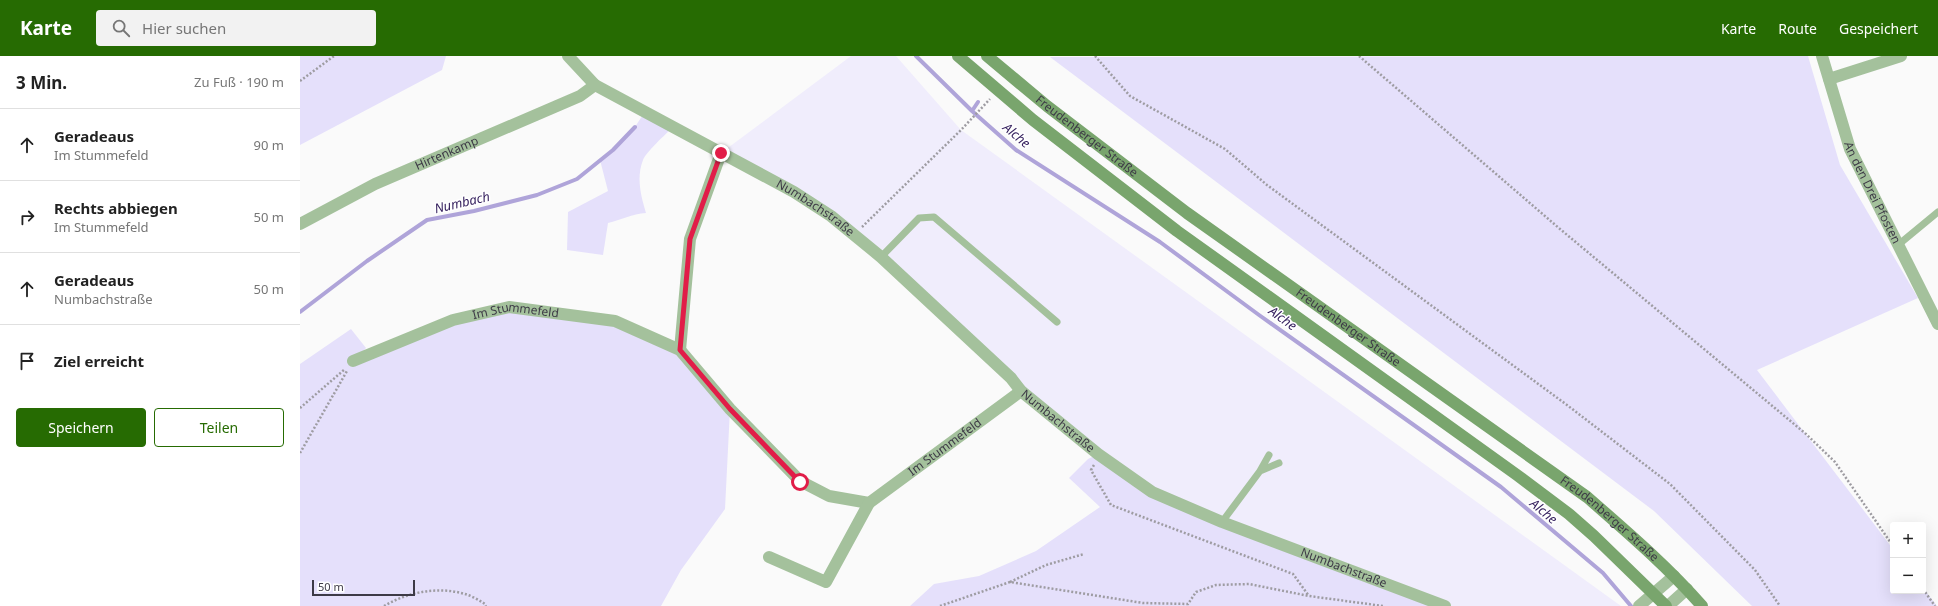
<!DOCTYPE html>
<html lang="de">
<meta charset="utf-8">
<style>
:root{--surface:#fff;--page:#f2f2f2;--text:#222;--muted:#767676;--line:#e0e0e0;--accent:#266b02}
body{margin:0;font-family:"Noto Sans",sans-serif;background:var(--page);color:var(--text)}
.controls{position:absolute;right:12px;bottom:12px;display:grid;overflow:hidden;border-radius:4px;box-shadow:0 4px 16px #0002}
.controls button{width:36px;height:36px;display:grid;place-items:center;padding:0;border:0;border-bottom:1px solid var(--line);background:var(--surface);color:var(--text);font:20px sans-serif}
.scale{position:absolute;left:12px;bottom:10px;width:103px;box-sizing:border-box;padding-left:4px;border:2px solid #3d3a46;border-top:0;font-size:11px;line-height:14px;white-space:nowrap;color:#3d3a46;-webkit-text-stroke:3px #fff;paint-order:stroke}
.stop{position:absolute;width:12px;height:12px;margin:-9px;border:3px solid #e11d48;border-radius:50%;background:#fff}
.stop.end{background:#e11d48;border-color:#fff;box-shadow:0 1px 4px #0008}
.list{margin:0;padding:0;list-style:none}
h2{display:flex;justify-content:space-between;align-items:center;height:52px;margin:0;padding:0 16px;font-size:17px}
h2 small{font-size:13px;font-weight:400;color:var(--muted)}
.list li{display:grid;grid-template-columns:26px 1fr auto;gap:12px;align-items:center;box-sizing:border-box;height:72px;padding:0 16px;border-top:1px solid var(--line)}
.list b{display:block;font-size:15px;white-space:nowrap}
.list p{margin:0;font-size:13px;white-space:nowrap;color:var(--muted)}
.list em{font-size:13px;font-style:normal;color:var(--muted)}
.actions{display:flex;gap:8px;padding:12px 16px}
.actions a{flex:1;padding:9px 0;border:1px solid var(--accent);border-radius:4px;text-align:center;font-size:14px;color:var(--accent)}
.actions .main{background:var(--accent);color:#fff}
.icon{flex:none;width:22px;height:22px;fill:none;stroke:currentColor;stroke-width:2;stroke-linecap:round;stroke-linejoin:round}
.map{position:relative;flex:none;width:1638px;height:550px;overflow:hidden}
header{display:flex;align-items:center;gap:24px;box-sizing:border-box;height:56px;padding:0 20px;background:var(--accent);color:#fff}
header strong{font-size:19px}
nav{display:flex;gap:22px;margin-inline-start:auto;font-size:14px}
.search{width:280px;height:36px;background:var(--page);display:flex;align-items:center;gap:10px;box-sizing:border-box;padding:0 14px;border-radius:4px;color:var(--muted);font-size:15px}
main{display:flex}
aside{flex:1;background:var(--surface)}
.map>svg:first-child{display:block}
.built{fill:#f0edfc}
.green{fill:#e5e0fb}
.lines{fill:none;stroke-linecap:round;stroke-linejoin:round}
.stream{stroke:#afa4d9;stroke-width:4}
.path{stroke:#9e9ca2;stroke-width:2.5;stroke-dasharray:2 2;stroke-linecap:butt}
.service{stroke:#a4c19c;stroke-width:7}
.minor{stroke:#a4c19c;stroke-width:12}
.tertiary{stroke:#a4c19c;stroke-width:12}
.secondary{stroke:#79a56d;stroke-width:12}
.route{stroke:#e11d48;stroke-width:5}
.labels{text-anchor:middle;stroke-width:3;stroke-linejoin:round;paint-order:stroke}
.street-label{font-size:12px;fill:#3d3a46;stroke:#fff}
.water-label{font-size:13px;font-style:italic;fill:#311c5b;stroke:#fff}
</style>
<header>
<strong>Karte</strong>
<div class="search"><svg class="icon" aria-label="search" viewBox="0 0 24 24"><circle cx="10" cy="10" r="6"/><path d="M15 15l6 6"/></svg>Hier suchen</div>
<nav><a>Karte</a><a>Route</a><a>Gespeichert</a></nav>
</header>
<main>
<aside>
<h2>3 Min.<small>Zu Fuß · 190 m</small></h2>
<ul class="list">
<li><svg class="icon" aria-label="ahead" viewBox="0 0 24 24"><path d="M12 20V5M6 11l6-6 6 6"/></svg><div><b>Geradeaus</b><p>Im Stummefeld</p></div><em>90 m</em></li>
<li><svg class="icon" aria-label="right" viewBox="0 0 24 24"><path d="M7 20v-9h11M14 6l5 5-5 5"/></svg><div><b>Rechts abbiegen</b><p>Im Stummefeld</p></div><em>50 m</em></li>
<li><svg class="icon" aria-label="ahead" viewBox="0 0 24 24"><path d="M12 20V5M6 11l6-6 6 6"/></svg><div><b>Geradeaus</b><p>Numbachstraße</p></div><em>50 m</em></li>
<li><svg class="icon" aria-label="arrive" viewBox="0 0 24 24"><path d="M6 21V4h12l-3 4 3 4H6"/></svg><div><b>Ziel erreicht</b></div></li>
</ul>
<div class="actions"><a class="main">Speichern</a><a>Teilen</a></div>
</aside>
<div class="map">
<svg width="1638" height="550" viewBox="0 0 1638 550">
<rect width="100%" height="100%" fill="#fafafa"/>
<path class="built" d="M551,0h45l65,74 660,476h-176l-260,-99 -87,-53 -244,-220 -133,-81z"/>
<path class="green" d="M0,0h146l-4,14 -142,75z
M1508,0l32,109 78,133 -161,72 136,179v42h30v-3l14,18h-185l-98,-95 -604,-454z
M344,57l29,14c-8,8 -26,24 -30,33 -7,18 -2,36 3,53 -14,1 -25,7 -38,10l-5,32 -36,-5 1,-38 40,-21 -8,-31 35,-33z
M209,251l106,14 65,29 50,59 -5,100 -44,61 -20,36h-361v-242l51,-35 15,19 -11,12 98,-40z
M798,398l54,38 293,114h-535l24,-22 45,-8 57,-25 64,-44 -31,-29 19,-19z"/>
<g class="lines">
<path class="stream" d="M616,0l56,55 44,39 144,92 99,73 242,172 102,86 28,33
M672,55l6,-9
M0,256l67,-51 60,-41 47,-9 63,-16 40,-16 36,-29 22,-23"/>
<path class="path" d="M795,0l35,40 95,53 42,36 300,220 103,79 85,86 25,36
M1059,0l201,173 246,205 29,28 58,84
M0,25l34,-25
M562,171l99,-97 29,-31
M0,352l45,-39
M0,397l47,-82
M794,409l-3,5 20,35 182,69 16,22
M710,526l36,-17 38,-11
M1623,533l12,17
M84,550c24,-14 54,-20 81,-12 7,2 14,6 20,10l1,2
M640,550l70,-24 133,21 45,1 8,-12 20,-7 33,-1 60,12 74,10"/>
<path class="service" d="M1598,189l40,-33
M581,201l38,-39 15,-1 123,105
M960,415l9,-16
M922,466l38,-51 19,-8"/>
<g class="minor">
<path id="s1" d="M1522,0l28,93 88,175"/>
<path d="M1529,23l72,-23"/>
<path id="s2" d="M0,168l75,-40 205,-88 15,-11"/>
<path d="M380,294l10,-111 31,-86"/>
<path id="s3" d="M53,305l100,-41 56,-13 106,14 65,29 50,59 70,72 29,15 40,7 152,-112"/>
<path d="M469,501l57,25 43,-79"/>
</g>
<g class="tertiary">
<path id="s4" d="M268,0l27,29 199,107 37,24 50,41 130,121 10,13 77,63 54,38 70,30 223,84"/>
<path d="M1339,550l35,-30"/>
<path d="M1368,550l19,-17"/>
</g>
<g class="secondary">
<path d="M658,0l75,64 144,111 340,244 52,39 25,22 72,70"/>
<path id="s5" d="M687,0l60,50 140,107 400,284c40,35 80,69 115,109"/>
</g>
</g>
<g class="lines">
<path class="route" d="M421,97l-31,86 -10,111 50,59 70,73"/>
</g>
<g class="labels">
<g class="street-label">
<text dy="4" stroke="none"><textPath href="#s5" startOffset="128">Freudenberger Straße</textPath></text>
<text dy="4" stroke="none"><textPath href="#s2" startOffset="163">Hirtenkamp</textPath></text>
<text dy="4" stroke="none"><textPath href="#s1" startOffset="146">An den Drei Pfosten</textPath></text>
<text dy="4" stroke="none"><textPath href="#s4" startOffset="292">Numbachstraße</textPath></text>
<text dy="4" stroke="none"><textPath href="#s3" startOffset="172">Im Stummefeld</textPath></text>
<text dy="4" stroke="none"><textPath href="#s5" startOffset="452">Freudenberger Straße</textPath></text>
<text dy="4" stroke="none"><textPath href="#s4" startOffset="616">Numbachstraße</textPath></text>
<text dy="4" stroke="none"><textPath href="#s3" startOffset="689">Im Stummefeld</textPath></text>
<text dy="4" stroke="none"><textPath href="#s5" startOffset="776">Freudenberger Straße</textPath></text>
<text dy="4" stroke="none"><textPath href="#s4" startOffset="940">Numbachstraße</textPath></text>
</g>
<g class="water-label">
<text transform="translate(717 79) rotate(40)" y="5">Alche</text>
<text transform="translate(162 146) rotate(-13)" y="5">Numbach</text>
<text transform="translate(983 262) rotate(36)" y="5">Alche</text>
<text transform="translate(1244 455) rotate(40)" y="5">Alche</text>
</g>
</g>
</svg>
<div class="controls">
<button>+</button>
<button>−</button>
</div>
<div class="scale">50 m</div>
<div class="stop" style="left:500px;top:426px"></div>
<div class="stop end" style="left:421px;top:97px"></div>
</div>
</main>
